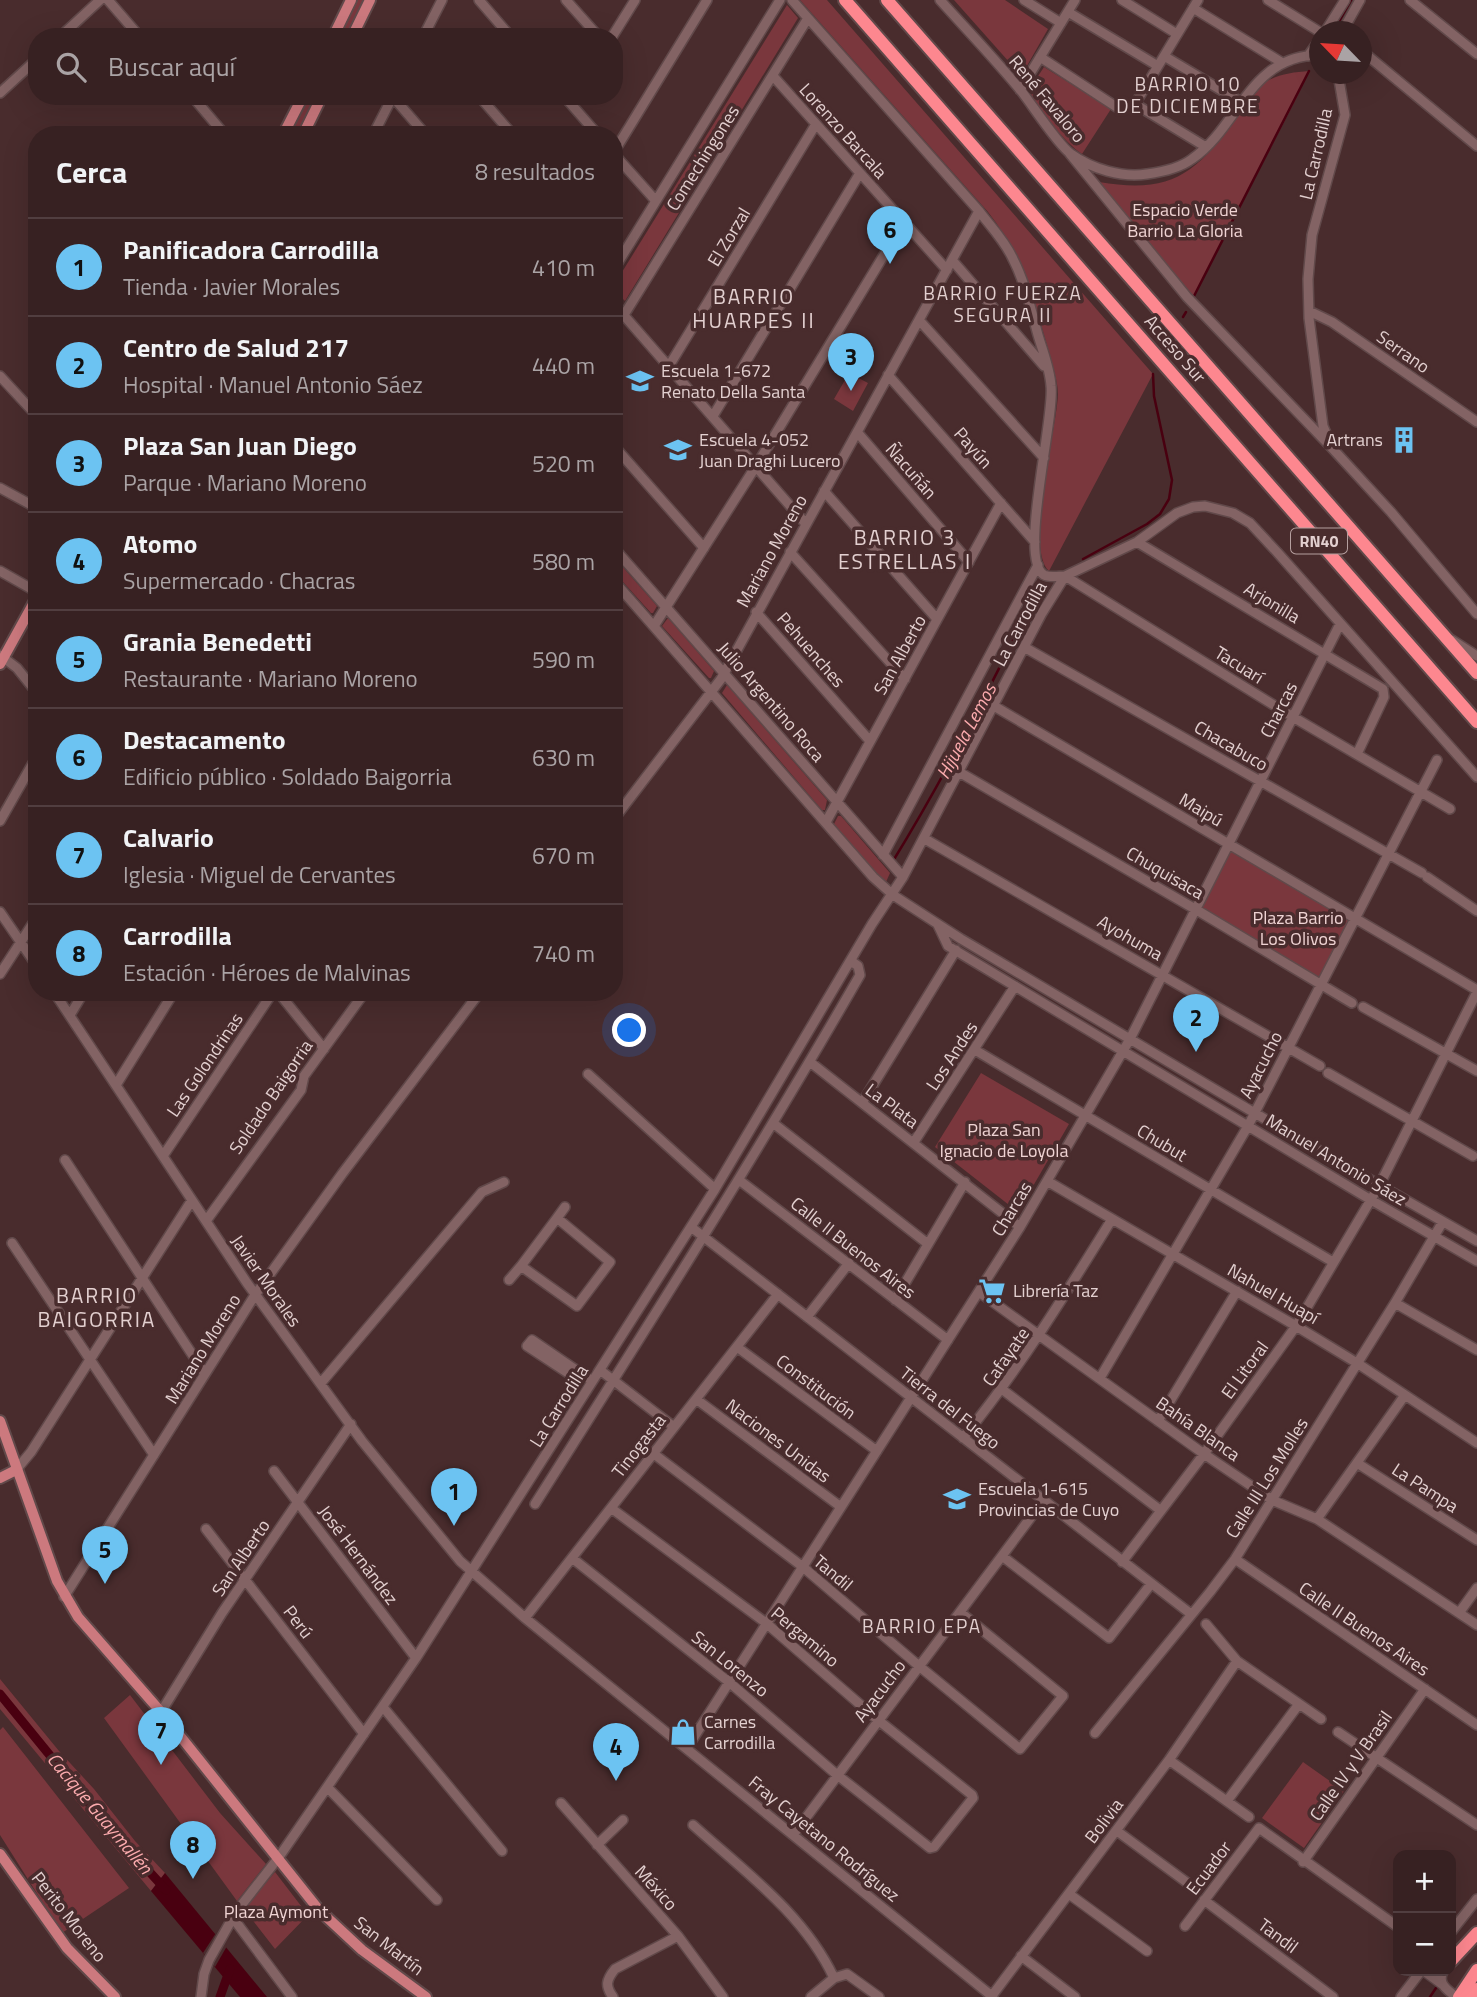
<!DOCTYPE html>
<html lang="es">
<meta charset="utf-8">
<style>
:root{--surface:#372122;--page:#3e292a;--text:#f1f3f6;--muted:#aaa3a5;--line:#513e40;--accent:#6cc3f2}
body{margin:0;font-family:"Titillium Web",sans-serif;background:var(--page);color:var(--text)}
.controls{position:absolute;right:21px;bottom:21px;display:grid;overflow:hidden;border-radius:14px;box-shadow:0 7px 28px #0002}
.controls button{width:63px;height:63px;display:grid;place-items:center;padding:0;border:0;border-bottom:2px solid var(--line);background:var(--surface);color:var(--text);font:35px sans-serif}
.compass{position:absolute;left:1309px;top:21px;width:63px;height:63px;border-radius:50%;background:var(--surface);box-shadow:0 7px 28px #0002;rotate:295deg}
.you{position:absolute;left:630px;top:1031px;width:24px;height:24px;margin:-18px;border:5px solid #fff;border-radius:50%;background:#1a73e8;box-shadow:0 0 0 10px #1a73e833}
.badge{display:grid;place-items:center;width:46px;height:46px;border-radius:50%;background:var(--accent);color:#111;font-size:23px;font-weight:700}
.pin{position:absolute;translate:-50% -58px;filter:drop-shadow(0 2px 4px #0008)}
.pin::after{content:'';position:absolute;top:37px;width:24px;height:21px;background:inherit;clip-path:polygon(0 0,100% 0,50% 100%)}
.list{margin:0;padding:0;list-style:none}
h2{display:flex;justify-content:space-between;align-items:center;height:91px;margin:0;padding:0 28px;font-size:30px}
h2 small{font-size:23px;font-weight:400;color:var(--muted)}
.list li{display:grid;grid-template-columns:46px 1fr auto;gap:21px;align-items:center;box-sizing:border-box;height:98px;padding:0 28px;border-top:2px solid var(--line)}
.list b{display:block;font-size:26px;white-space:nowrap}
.list p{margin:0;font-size:23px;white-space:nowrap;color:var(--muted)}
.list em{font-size:23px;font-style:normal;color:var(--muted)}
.icon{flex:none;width:38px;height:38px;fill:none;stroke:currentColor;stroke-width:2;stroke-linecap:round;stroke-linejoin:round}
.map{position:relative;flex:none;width:1477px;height:1997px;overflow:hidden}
.search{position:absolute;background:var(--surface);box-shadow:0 7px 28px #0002;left:28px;top:28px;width:595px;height:77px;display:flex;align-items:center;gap:18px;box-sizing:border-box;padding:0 24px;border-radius:28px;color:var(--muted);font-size:26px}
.panel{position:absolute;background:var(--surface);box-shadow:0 7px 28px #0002;left:28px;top:126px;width:595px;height:875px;border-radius:28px}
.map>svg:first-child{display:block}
.green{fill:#7a373d}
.water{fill:#490010}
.pier{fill:#492c2d}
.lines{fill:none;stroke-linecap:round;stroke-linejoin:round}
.stream{stroke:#490010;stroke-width:2.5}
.canal{stroke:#490010;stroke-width:9}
.minor-casing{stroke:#61494a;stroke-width:12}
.major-casing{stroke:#61494a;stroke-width:14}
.highway-casing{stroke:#61494a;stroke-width:16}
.minor{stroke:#836364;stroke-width:9}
.major{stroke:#cc797e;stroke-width:10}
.highway{stroke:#fd878f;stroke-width:12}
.labels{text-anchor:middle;stroke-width:7;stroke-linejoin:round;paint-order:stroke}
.shield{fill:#492c2d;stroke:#b59f9f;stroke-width:2}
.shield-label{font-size:16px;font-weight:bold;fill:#e3d0d0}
.street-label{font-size:18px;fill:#e3d0d0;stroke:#492c2d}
.park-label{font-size:18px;fill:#efd3d3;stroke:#492c2d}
.poi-label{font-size:18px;fill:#e3d0d0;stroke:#492c2d;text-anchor:start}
.neighbourhood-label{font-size:19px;letter-spacing:2px;fill:#e3d0d0;stroke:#492c2d}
.water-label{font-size:19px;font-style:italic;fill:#fcabae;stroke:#492c2d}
.quarter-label{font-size:21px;letter-spacing:2px;fill:#e3d0d0;stroke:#492c2d}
</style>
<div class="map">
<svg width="1477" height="1997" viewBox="0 0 1477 1997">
<rect width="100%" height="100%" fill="#492c2d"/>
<path class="green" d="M356,0h9l-19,37h-8z
M800,0h27l326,374 -104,197c-25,-22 8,-143 9,-177 0,-13 -6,-29 -9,-42 -15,-52 -27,-97 -61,-140z
M954,0h51l43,29 -24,42 -6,1z
M787,5l11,13 -173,283 -11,-11v-5z
M1044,67l67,42 -29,45c-18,-12 -43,-44 -53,-64z
M1309,71l-12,26 -104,201 -94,-116c71,12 96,-7 137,-63 9,-12 18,-29 31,-38 13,-7 27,-9 42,-10z
M308,96h8l-19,39h-9z
M849,373l19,10 -15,28 -19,-12z
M614,557l43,49 -4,7h-2l-37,-41z
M668,618l46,53 -3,7h-2l-47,-52z
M727,685l100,115 -2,10h-3l-100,-117z
M838,816h3l49,57 -4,9h-2l-50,-58z
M1229,844l125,74 -34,66 -125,-75z
M981,1073l88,51 -51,88 -83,-65z
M0,1679l59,72 35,38 41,52 30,32 -14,18 -151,-182z
M130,1695l90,118 46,51 -29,37 -133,-183z
M3,1727l126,161 -67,45 -62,-98v-105z
M1303,1762l41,29 -40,57 -42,-30z
M275,1872l33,43 -33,34 -31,-40z"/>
<path class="water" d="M165,1873l102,124h-27l-89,-106z"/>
<path class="pier" d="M216,1933l11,13 -12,21 -12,-14z"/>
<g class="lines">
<path class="stream" d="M1333,32l18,-32
M1193,298l116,-227
M1183,317l3,-5
M1166,348l4,-6
M1083,559l64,-35 13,-10 9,-15 3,-19 -18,-84 -1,-22
M893,861c53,-86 98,-176 143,-266
M1430,1997l6,-9"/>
<path class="canal" d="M0,1694l105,129 61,67
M220,1997l10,-28"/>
<defs>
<path id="minor" d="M108,0l32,37
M479,0l32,37
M566,0l33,37
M792,0l187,211c12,16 26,30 34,48 12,23 18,51 25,76 5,17 12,34 13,51 4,32 -33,174 -7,189 6,3 15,1 21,1l228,141 157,92
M940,0c27,30 56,60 82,92 11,14 36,53 49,62 21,15 51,24 76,20 15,-2 33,-6 45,-15 48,-33 57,-104 128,-104
M1024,0l37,23
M1122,0l55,34
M1268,0l52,32
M1410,0l67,54
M1193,8l88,54
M1068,12l90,54
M1325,32l20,-32
M1342,32l18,-32
M60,37l40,-37
M423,37l19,-37
M612,37l23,-37
M1362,51l115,95
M1164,56l77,46
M1308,56l12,-17
M1040,57l78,51h8l9,-4 63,-104
M773,76l174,194
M1020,90l55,-90
M0,93l37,-34
M192,96l33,39
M479,96l34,39
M564,96l34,39
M393,97l33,38
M1135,104l71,43
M373,135l20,-39
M614,152l93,-152
M614,154l42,47
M1070,154l117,143 145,151 59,64 86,102
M952,260l92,106
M614,269l166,-269
M614,304l192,220
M1309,311l23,11 145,100
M624,315l184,-297
M919,320l125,138
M669,366l147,-242
M888,375l147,167
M0,376l37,40
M713,416l147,-243
M857,432l112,130
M1329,440l-6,-14 -14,-108 -1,-39 4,-44 33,-120 -7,-41
M614,446l90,102
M0,488l37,20
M824,491l113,128
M1137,542l246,147 1,8 -27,57
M614,548l289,329
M790,552l115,127
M0,571l37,21
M614,581l259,296 20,18 68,44 331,196 185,106
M756,612l114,129
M654,626l102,-160 148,-244
M1452,640l25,16
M1024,647l398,226
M0,655l17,13 20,25
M994,706l483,284
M959,772l236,137 157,94
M614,819l107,-140 258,-468
M0,821l37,-65
M826,822l175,-319
M925,839l395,227
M883,855l155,-290
M1427,877l50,34
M0,912l37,54
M938,925l10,21 423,254 106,61
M0,974l37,-57
M54,992l193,291 115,158 98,120 65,57 468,379
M278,992l46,57
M1363,1007l114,64
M70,1015l14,-23
M975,1050l358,212
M810,1062l210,165
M1328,1073l145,83
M588,1074l127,115
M116,1085l58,-93
M862,1103l94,-153
M773,1123l155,121
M914,1142l101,-156
M163,1156l110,-164
M65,1160l140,214
M739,1180l209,160
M1047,1181l249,145 61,37 120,80
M557,1218l53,44 -33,44 -56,-40z
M557,1218l8,-11
M206,1221l95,-131 3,-14 61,-84
M691,1227l500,387
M12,1243l142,212
M509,1280l12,-14
M979,1292l225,162 68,46 45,19 160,106
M895,1300l70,-118
M1395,1303l82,47
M807,1317l42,-54
M737,1347l140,104
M575,1369l-4,6 -44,-29 5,-6 60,41
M600,1370l74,57
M1100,1378l148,-252 189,-366
M321,1383l161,-191 22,-10
M1003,1390l157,120
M696,1399l145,108
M1158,1421l79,-130
M963,1438c57,-70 102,-143 149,-219
M654,1454l149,113 116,99 101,83 43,-53 -103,-84
M1357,1463l120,77
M16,1470l15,-18 161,-252
M274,1471l142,187
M535,1504c111,-175 222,-350 325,-529l-2,-9 -7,-5
M1317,1519l88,-124
M206,1529l158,205
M1002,1556l107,82 42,-54
M572,1558l157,124 107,92 94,74 4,-1 39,-49 -1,-3 -94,-75 -112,-97 -155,-115
M1235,1559l242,166
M1122,1562l82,-108 92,-128 83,-140 98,-194
M64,1597l191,-302 87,-121 138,-182
M1459,1613l18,-25
M525,1618l253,-324
M1206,1624l31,37 84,58
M383,1707l119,144
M161,1712l61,-99 129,-189
M1338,1732l139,93
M1095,1733l115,-141 25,-33 160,-256 47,-80
M687,1748l333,-521 110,-188 210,-415
M1169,1760l80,57
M328,1788l109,112
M1227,1801l72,-97
M561,1803l117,133 45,61
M693,1825c51,46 111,89 141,153
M1117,1831l76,56
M793,1835l250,-334
M597,1845l26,-25
M1303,1862l122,-173
M1069,1894l78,57
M1204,1900l129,97
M233,1918l59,79
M1185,1926l74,-98 139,99
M1451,1932l26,-33
M1021,1956l54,41
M1424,1971l18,13
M1443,1971c-6,13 4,18 13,26
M201,1997l3,-23 5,-14 27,-48 43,-55 137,-199 299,-469 157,-265 31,-47 139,-264 23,-37 72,-34 40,-29 16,-6 12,-1 28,7 17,10 27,29 200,225
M613,1997c-8,-11 -7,-17 2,-28l63,-33
M811,1997l23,-19 13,-4 32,23
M991,1997l178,-237 68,-99
M1401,1997l20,-26"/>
<path id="major" d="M333,37l18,-37
M352,37l18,-37
M283,135l20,-39
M303,135l19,-39
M0,664l37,-67
M0,1421l57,160 21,36 83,95 158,198 43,40 64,47
M0,1478l16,-8
M0,1854l67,94 48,49"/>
<path id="highway" d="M845,0l632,722
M887,0l590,673
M1451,1961l26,-28
M1459,1997l18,-27
M1472,1997l5,-8"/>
</defs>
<use href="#minor" class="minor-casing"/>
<use href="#major" class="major-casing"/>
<use href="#highway" class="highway-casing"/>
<use href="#minor" class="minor"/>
<use href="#major" class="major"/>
<use href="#highway" class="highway"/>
</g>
<defs>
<symbol id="school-bare" viewBox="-9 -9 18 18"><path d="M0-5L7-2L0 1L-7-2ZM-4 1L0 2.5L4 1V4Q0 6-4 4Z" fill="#6cc3f2" stroke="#492c2d" stroke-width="2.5" paint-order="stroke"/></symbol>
<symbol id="building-bare" viewBox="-9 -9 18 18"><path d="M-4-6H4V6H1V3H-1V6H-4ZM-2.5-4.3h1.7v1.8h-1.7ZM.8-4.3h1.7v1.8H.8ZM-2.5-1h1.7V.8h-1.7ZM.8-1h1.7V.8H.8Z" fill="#6cc3f2" stroke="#492c2d" stroke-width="2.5" paint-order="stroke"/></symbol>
<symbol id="supermarket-bare" viewBox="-9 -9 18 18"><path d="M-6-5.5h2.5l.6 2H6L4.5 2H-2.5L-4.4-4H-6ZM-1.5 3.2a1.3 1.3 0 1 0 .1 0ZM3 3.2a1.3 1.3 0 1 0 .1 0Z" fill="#6cc3f2" stroke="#492c2d" stroke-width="2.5" paint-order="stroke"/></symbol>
<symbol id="shop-bare" viewBox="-9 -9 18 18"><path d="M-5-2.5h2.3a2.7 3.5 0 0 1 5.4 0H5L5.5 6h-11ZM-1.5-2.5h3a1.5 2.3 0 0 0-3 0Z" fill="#6cc3f2" stroke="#492c2d" stroke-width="2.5" paint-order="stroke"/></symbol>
</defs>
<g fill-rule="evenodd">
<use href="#school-bare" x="621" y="362" width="38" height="38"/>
<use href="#building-bare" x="1385" y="421" width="38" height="38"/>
<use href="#school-bare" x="659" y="431" width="38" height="38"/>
<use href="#supermarket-bare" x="973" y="1272" width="38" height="38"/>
<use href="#school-bare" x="938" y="1480" width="38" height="38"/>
<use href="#shop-bare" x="664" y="1713" width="38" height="38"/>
</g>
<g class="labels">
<rect class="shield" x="1291" y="528.5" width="56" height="25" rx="5"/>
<g class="shield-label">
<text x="1319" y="547">RN40</text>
</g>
<g class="street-label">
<text transform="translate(1047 99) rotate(50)" y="6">René Favaloro</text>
<text transform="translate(843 131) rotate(48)" y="6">Lorenzo Barcala</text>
<text transform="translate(1316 154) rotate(-77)" y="6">La Carrodilla</text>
<text transform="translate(703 158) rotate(-58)" y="6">Comechingones</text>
<text transform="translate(729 237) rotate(-59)" y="6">El Zorzal</text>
<text transform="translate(1175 349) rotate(49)" y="6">Acceso Sur</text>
<text transform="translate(1403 352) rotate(35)" y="6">Serrano</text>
<text transform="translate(973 448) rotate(49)" y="6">Payún</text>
<text transform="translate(911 471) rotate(49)" y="6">Ñacuñán</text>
<text transform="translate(772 551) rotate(-61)" y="6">Mariano Moreno</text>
<text transform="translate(1272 603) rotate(31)" y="6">Arjonilla</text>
<text transform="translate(1020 624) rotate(-62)" y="6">La Carrodilla</text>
<text transform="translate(811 650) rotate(49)" y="6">Pehuenches</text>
<text transform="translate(900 655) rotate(-61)" y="6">San Alberto</text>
<text transform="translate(1239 665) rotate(32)" y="6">Tacuarí</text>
<text transform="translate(771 702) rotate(49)" y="6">Julio Argentino Roca</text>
<text transform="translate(1279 710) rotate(-63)" y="6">Charcas</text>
<text transform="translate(1231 746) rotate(30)" y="6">Chacabuco</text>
<text transform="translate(1201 810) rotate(31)" y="6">Maipú</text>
<text transform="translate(1165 873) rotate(30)" y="6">Chuquisaca</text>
<text transform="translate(1130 938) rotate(30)" y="6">Ayohuma</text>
<text transform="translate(952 1056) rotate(-57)" y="6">Los Andes</text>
<text transform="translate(205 1065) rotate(-56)" y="6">Las Golondrinas</text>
<text transform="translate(1261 1065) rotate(-63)" y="6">Ayacucho</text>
<text transform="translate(271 1097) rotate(-56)" y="6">Soldado Baigorria</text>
<text transform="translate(892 1106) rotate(37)" y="6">La Plata</text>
<text transform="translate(1162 1143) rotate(31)" y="6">Chubut</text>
<text transform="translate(1336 1160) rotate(31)" y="6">Manuel Antonio Sáez</text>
<text transform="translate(1012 1209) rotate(-59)" y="6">Charcas</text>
<text transform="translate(853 1248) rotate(38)" y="6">Calle II Buenos Aires</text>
<text transform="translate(266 1281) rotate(55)" y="6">Javier Morales</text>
<text transform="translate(1273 1294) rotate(30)" y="6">Nahuel Huapí</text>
<text transform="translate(203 1349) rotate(-58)" y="6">Mariano Moreno</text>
<text transform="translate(1006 1357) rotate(-55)" y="6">Cafayate</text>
<text transform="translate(1245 1370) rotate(-54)" y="6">El Litoral</text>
<text transform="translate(816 1387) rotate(37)" y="6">Constitución</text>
<text transform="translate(559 1406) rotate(-58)" y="6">La Carrodilla</text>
<text transform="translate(950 1408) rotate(38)" y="6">Tierra del Fuego</text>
<text transform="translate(1198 1429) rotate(35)" y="6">Bahía Blanca</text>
<text transform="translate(778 1441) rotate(37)" y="6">Naciones Unidas</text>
<text transform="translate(639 1446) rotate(-52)" y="6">Tinogasta</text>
<text transform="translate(1267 1478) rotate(-58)" y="6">Calle III Los Molles</text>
<text transform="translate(1425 1488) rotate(33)" y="6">La Pampa</text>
<text transform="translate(358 1555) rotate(53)" y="6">José Hernández</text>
<text transform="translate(241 1558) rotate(-56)" y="6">San Alberto</text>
<text transform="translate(833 1573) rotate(40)" y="6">Tandil</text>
<text transform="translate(298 1622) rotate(53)" y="6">Perú</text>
<text transform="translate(1364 1629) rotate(34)" y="6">Calle II Buenos Aires</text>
<text transform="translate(805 1637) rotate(40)" y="6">Pergamino</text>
<text transform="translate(730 1664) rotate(39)" y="6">San Lorenzo</text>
<text transform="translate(880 1691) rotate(-53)" y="6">Ayacucho</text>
<text transform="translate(1351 1766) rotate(-55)" y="6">Calle IV y V Brasil</text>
<text transform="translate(1104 1821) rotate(-53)" y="6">Bolivia</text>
<text transform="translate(824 1839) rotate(39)" y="6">Fray Cayetano Rodríguez</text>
<text transform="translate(1209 1868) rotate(-53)" y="6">Ecuador</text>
<text transform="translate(656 1888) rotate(48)" y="6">México</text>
<text transform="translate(69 1917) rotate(52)" y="6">Perito Moreno</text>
<text transform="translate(1278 1936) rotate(37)" y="6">Tandil</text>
<text transform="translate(389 1946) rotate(38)" y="6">San Martín</text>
</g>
<g class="park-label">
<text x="1185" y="216">Espacio Verde<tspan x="1185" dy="21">Barrio La Gloria</tspan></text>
<text x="1298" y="924">Plaza Barrio<tspan x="1298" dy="21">Los Olivos</tspan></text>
<text x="1004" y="1136">Plaza San<tspan x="1004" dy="21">Ignacio de Loyola</tspan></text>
<text x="276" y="1918">Plaza Aymont</text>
</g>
<g class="poi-label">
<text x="661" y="377">Escuela 1-672<tspan x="661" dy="21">Renato Della Santa</tspan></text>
<text x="699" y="446">Escuela 4-052<tspan x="699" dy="21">Juan Draghi Lucero</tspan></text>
<text x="1383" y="446" text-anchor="end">Artrans</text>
<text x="1013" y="1297">Librería Taz</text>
<text x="978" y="1495">Escuela 1-615<tspan x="978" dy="21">Provincias de Cuyo</tspan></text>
<text x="704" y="1728">Carnes<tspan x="704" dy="21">Carrodilla</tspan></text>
</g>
<g class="neighbourhood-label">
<text x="1188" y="91">BARRIO 10<tspan x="1188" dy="22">DE DICIEMBRE</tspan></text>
<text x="1003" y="300">BARRIO FUERZA<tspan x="1003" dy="22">SEGURA II</tspan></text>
<text x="922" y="1633">BARRIO EPA</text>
</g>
<g class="water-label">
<text transform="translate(966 731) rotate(-62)" y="7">Hijuela Lemos</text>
<text transform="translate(100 1813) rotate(50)" y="7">Cacique Guaymallén</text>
</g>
<g class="quarter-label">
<text x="754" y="304">BARRIO<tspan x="754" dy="24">HUARPES II</tspan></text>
<text x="905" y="545">BARRIO 3<tspan x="905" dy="24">ESTRELLAS I</tspan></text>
<text x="97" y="1303">BARRIO<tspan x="97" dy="24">BAIGORRIA</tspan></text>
</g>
</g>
</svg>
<div class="controls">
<button>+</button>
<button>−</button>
</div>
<svg class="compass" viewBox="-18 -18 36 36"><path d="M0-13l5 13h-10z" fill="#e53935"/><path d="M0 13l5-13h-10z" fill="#aaa3a5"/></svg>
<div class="you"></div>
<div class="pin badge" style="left:454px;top:1526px">1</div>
<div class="pin badge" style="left:1196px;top:1052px">2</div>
<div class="pin badge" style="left:851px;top:391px">3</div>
<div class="pin badge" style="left:616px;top:1781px">4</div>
<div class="pin badge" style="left:105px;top:1584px">5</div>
<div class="pin badge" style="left:890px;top:264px">6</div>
<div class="pin badge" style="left:161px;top:1765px">7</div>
<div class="pin badge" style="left:193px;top:1879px">8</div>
<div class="search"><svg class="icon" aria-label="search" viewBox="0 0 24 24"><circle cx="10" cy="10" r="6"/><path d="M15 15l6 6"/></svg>Buscar aquí</div>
<section class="panel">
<h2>Cerca<small>8 resultados</small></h2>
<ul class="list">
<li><span class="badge">1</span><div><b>Panificadora Carrodilla</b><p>Tienda · Javier Morales</p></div><em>410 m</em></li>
<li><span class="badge">2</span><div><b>Centro de Salud 217</b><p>Hospital · Manuel Antonio Sáez</p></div><em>440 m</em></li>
<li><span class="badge">3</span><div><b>Plaza San Juan Diego</b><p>Parque · Mariano Moreno</p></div><em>520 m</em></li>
<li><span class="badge">4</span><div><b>Atomo</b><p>Supermercado · Chacras</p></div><em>580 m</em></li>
<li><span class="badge">5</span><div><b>Grania Benedetti</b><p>Restaurante · Mariano Moreno</p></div><em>590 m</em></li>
<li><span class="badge">6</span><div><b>Destacamento</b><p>Edificio público · Soldado Baigorria</p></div><em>630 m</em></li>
<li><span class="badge">7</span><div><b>Calvario</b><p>Iglesia · Miguel de Cervantes</p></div><em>670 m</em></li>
<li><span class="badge">8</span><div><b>Carrodilla</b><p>Estación · Héroes de Malvinas</p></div><em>740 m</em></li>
</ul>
</section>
</div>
